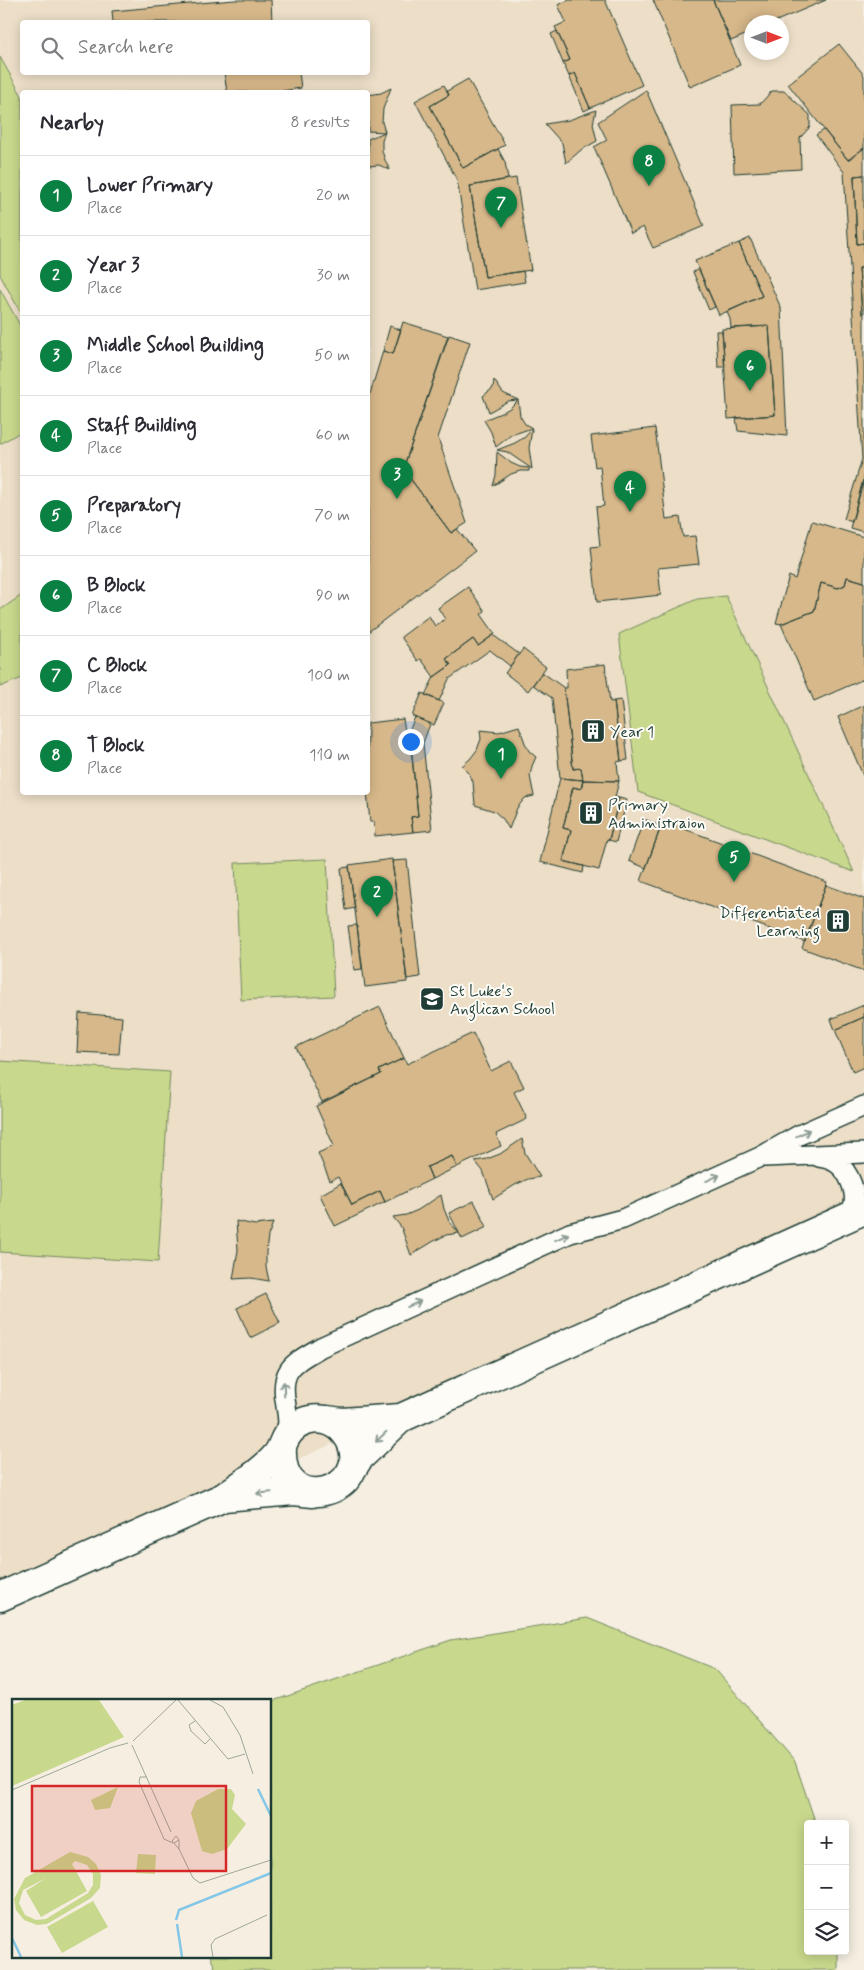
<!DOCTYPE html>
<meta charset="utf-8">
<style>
:root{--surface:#fff;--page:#f7f7f7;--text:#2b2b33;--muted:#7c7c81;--line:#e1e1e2;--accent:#0b8043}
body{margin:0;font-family:Mynerve,sans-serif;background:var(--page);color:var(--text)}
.controls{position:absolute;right:15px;bottom:15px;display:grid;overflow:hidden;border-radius:5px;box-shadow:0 2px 12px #0003}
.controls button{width:45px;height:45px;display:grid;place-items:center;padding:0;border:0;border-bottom:1px solid var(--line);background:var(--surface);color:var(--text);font:25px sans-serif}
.compass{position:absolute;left:744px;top:15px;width:45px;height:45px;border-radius:50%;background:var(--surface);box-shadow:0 2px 12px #0003;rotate:90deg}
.you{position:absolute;left:410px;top:741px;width:18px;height:18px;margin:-12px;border:4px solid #fff;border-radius:50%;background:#1a73e8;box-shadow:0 0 0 8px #1a73e833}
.badge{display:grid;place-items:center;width:32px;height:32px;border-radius:50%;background:var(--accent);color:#fff;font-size:16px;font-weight:700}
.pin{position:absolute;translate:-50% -41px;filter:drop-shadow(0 1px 2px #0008)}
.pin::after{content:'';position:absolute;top:26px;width:18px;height:15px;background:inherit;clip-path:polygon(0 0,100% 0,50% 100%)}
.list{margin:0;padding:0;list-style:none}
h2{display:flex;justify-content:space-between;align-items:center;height:65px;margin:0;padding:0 20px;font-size:21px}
h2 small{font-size:16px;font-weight:400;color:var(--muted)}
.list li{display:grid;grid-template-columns:32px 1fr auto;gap:15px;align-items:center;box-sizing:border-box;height:80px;padding:0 20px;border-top:1px solid var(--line)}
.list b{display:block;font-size:19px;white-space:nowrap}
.list p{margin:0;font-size:16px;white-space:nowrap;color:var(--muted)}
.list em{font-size:16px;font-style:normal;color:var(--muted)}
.icon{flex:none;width:28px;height:28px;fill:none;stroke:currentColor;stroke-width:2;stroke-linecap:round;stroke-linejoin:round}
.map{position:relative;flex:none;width:864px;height:1970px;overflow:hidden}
.search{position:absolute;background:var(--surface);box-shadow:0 2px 12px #0003;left:20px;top:20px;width:350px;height:55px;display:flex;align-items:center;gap:12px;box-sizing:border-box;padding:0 18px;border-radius:5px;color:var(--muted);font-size:19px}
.panel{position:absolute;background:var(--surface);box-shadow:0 2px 12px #0003;left:20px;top:90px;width:350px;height:705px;border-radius:5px}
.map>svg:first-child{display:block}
.built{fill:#ecdec7;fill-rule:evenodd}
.green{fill:#c8d88c;stroke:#748a60}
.building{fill:#d7b88a;stroke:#1f3d34}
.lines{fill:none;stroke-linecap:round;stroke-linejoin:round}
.service-casing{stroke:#1f3d34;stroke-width:22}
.minor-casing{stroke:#1f3d34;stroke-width:31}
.service{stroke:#fdfcf7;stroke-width:19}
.minor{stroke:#fdfcf7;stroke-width:28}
.oneway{stroke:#8e9c96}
.labels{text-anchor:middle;stroke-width:4;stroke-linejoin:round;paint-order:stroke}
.poi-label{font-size:16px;fill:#1f3d34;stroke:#fdfcf7;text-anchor:start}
.inset-river{fill:none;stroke:#85c7e6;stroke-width:2.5}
.inset-road{fill:none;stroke:#9fa79c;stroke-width:1}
.view{fill:#d62828;fill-opacity:0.15;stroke:#d62828;stroke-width:2.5}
.inset-edge{fill:none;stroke:#1f3d34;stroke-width:2.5}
</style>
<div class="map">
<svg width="864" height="1970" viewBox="0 0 864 1970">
<rect width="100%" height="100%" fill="#f5eee1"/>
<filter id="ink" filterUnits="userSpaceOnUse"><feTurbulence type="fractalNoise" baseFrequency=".02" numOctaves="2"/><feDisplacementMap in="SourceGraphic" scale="10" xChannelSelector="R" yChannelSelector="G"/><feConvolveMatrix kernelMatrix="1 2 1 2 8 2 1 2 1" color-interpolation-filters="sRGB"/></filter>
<g filter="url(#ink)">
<path class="built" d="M0,0h864v1206l-644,288 -220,92zM22,22h346v50h-346zM752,22h30v30h-30zM22,92h346v700h-346z"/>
<path class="green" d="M0,57l22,39v219l-22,-40z
M0,289l22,40v102l-22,13z
M22,595v83l-22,9v-77z
M726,596l128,276 -216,-80 -19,-158 78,-35z
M327,859l7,137 -93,4 -6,-137z
M0,1061l170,11 -12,190 -158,-10z
M587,1618l128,51 80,93 21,62h-8v127h30v19h-622l-6,-14h60v-254l181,-62z"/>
<path class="building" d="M234,0h37l1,22h-159l-1,-11z
M569,0h36l37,85 -52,23 -15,-35 -6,3 -6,-13 7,-3 -15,-33 11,-5 -8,-17z
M653,0h60l27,65 -50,22z
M713,0h113l-52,22h-22v10l-21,9z
M557,31l13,29 -7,3 -12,-29z
M839,44l25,31v73l-16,12 -60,-76z
M224,72h75l2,16 -26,4h-48z
M575,73l15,35 -6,3 -15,-35z
M468,79l37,66 -42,23 -33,-62 19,-11 -2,-4z
M444,85l5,10 -19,11 33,62 35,-19 7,13 3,17 -38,7 15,91 38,-6 2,11 -50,8 -18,-110 -42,-79z
M391,88l-8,21 -1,13 3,10 -17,-1v-36l13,-2z
M646,90l58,136 -51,22 -10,-21 -12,6 -37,-86 13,-7 -9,-18z
M772,91h12l26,24v12l-10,11 1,31 -67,4 -2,-68 28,-1z
M596,110l-3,14 4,17 -16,9 -15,13 -4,-20 -17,-19 24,-4z
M824,130l24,30 16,-12v27l-10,1 3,68 7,-1v25h-5l3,46 2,-1v167l-12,42 -8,-3 18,-60 -18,-287 -28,-37z
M385,132l-3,9v10l3,9 5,10 -11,-5 -11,1v-27z
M864,175v68l-7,1 -3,-68z
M516,178l15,92 -46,7 -15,-91z
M750,238l31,70 6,128 -49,-5 -2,-13 39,-3 -6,-89 -38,2 -1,-9 -3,-7 35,-16 -23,-53z
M739,243l23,53 -43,19 -24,-54z
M859,268h5v45l-2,1z
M699,269l16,38 -6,3 -16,-38z
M403,322l45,14 -45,133 48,64 6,-4 18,22 -107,81v-238h2l13,-43 10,3z
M390,326l11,4 -8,24 -10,-3z
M769,326l6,89 -47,4 -6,-90z
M716,331h6l3,36h-7z
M449,335l21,7 -32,96 29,85 -16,10 -48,-64z
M494,380l9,13 15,7 -10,1 -19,11 -6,-16 10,-8z
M518,400l2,16 5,8 7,4 -21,7 -15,12 -5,-15 -7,-12 17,-7 9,-5z
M655,428l11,91 14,-2 3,20 12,-1 4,28 -41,4 3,27 -64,7 -6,-55 9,-1 -4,-39 8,-1 -4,-40 -5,1 -4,-31z
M532,429l-3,19 3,21 -25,-17 -10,-2 18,-7 10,-6z
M497,452l14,11 9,4 9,1v3h-9l-9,3 -18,12 3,-11z
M863,480h1v52l-14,-4z
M812,521l52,16v45l-17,-5 -2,8 -7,3 -17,-5 -7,28 -33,13 -5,-1 13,-47 6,3z
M847,577l17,5v97l-50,22 -33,-77 33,-13 7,-28 17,5 7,-3z
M468,587l17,24 -4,3 14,20 -17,12 -5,-7 -27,20 5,6 -17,12 -13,-18 -3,2 -17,-24 28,-21 6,10 10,-7 -7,-11z
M493,635l26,19 -9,12 -20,-16 -41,29 -10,22 -14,-6 9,-18 17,-12 -5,-6 27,-20 5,7z
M523,649l23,18 -18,24 -23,-18z
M605,664l5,38 4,-1 7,60 -4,1 2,19 -36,-1 -2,-12 -8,1 -9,-81h3l-1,-19z
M542,672l22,16 9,81 8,-1 2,12 -23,-2 -8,-80 -19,-13z
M422,693l22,10 -10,22 -22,-9z
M621,700l7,60 -7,1 -7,-60z
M864,705v73l-26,-61z
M415,717l15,7 -7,19 9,87 -19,2 -2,-15 7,-1 -8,-80h-3z
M403,719l3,18 4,-1 8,80 -7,1 2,15 -38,4 -1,-14h-4l-3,-30 1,-69z
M519,726l6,17 4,8 7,6 -4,9 -2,10 4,20 -9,2 -8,10 -8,21 -6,-10 -9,-8 -19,-6 -2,-23 -4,-9 -7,-7 8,-7 7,-9 4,-11 -1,-9 19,2z
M560,778l23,2 -2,9 -8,-2 -10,41 8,2 -8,31 21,5 -1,7 -43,-11z
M583,780l36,1 -4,16 4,1 -10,42 -2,-1 -8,31 -36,-9 8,-31 -8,-2 10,-41 8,2z
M619,798l8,2 -11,42 -7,-2z
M644,819l17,7 -15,42 -17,-7z
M663,821l164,61 -22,60 -164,-61z
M392,859l15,123 -42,5 -16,-122z
M407,860l13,117 -13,2 -15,-118z
M349,867l6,41 -9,2 -5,-42z
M826,885l38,14v72l-62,-23z
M357,925l5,44 -8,1 -6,-44z
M864,1005v12l-29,13 -4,-11z
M380,1007l24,51 -25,12 2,4 -59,28 -26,-55z
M79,1013l43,4 -3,37 -42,-2z
M864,1017v50l-11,5 -18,-42z
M473,1033l18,38 20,-10 13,26 -10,5 13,27 -31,15 5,12 -44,21 -5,-11 -25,11 5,12 -47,23 -5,-11 -28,14 -14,-28 -8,4 -12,-28 16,-7 -18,-40 65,-32 -2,-4 25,-12 3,6z
M522,1139l3,14 15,24 -12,2 -13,6 -22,14 -10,-28 -8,-10 12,-2 13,-5z
M452,1156l5,11 -25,12 -5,-12z
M341,1183l11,22 28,-14 5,11 -50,24 -15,-31z
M441,1195l3,14 5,12 10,12 -13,2 -12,6 -23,14 -10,-28 -8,-10 13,-2 12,-5z
M474,1201l13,26 -25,12 -13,-26z
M236,1221l19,4 18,-2 -5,13 -2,16v15l3,14 -18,-3 -18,1 5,-29z
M266,1294l14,29 -30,15 -13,-30z"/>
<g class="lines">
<defs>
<path id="service" d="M764,1157l100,-4
M819,1157c7,1 14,3 19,7 11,8 20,30 15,43 -2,5 -7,9 -10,13
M286,1437c3,-12 2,-19 0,-31 -7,-37 6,-42 35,-59l249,-114 53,-14 137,-62 39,-22 65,-29"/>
<path id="minor" d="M401,1418l463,-208
M327,1420l15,2 59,-4 -42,40 -8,13
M282,1448c-4,74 96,44 67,-10 -5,-8 -14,-16 -24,-18 -15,-3 -31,3 -39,17 -4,7 -5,14 -11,20 -14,16 -35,28 -51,40l70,-6 19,2
M0,1597l224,-100"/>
</defs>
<use href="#service" class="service-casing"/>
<use href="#minor" class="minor-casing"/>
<use href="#service" class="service"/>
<use href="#minor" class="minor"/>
</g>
<defs><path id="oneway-shaft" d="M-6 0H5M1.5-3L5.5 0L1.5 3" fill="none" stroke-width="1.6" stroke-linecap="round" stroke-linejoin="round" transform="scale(1.25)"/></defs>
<g class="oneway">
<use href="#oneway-shaft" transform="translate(803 1133) rotate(-26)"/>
<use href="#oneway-shaft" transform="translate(713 1178) rotate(-24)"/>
<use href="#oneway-shaft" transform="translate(562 1237) rotate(-25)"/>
<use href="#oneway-shaft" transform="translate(414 1304) rotate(-25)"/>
<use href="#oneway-shaft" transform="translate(284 1389) rotate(-92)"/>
<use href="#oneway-shaft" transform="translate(381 1437) rotate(136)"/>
<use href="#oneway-shaft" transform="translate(264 1493) rotate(175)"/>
</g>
</g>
<defs>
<symbol id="building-square" viewBox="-11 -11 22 22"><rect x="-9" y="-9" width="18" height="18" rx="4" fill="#1f3d34" stroke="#fdfcf7"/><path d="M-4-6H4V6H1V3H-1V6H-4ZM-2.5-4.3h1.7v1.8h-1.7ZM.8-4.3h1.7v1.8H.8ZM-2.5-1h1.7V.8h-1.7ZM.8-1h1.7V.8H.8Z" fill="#fff"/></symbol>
<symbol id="school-square" viewBox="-11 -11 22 22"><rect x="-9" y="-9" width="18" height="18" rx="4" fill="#1f3d34" stroke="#fdfcf7"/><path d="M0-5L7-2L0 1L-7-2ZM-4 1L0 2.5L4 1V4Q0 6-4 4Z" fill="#fff"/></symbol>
</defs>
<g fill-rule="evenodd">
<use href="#building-square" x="579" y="717" width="28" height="28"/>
<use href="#building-square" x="577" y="799" width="28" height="28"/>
<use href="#building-square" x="824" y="907" width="28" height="28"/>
<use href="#school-square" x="418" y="985" width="28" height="28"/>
</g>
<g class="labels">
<g class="poi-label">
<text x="610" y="737">Year 1</text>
<text x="608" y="810">Primary<tspan x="608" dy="18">Administraion</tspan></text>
<text x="820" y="918" text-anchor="end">Differentiated<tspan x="820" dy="18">Learning</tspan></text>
<text x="450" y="996">St Luke's<tspan x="450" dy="18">Anglican School</tspan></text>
</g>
</g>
<g transform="translate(12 1699)">
<rect width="259" height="259" fill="#f5eee1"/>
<path d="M13,1h74l25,37 -112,49v-81zM106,88l-8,21 -15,2 -4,-10zM206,90h13l4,6 -3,14 14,15 -19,25 -15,5 -10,-3 -11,-38 5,-12zM58,153l18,5 8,7 5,11 -1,13 -9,10 -44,26 -10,1 -13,-5 -8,-10 -2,-11 11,-21zM63,162l12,4 6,9v11l-5,8 -42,26 -10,1 -11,-5 -6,-12 4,-13 23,-12 -20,13 15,26 46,-26 -15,-27zM126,155l18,1 -1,19 -19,-1zM81,202l15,26 -46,26 -15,-26z" fill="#c8d88c" fill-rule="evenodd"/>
<path class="inset-river" d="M246,90l13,27M164,221l3,-10 92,-37M165,225l5,33M0,239l9,19"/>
<path class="inset-road" d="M166,1l50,59 17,-5M198,1l13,7 17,28 13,39M183,22l-6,4 2,6 14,13 5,-5M121,42l43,-41M120,46l39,87M135,78h-7l-1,5 25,57 9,4M0,91l98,-42 18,-5M162,144l5,-3 -3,-4 -4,5 7,8v-9M167,150l14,29 7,5 71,-23M201,258l-2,-12 4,-6 52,-24"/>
<path class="view" d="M20,87h194v85h-194z"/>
<rect width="259" height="259" class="inset-edge"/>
</g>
</svg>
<div class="controls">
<button>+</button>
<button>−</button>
<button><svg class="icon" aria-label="layers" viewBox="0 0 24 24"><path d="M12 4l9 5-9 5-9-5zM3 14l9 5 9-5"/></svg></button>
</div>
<svg class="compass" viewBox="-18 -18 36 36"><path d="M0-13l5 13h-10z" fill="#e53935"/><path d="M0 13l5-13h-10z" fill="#7c7c81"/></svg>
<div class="you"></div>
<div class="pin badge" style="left:501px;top:779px">1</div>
<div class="pin badge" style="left:377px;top:917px">2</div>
<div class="pin badge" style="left:397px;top:499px">3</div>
<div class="pin badge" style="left:630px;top:512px">4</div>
<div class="pin badge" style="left:734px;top:882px">5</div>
<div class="pin badge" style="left:750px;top:391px">6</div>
<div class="pin badge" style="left:501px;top:228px">7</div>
<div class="pin badge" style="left:649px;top:186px">8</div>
<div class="search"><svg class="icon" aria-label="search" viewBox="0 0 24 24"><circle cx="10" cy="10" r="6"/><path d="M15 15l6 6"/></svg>Search here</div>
<section class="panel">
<h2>Nearby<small>8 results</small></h2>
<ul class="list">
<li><span class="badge">1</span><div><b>Lower Primary</b><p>Place</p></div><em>20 m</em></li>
<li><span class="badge">2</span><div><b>Year 3</b><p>Place</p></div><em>30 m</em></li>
<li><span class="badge">3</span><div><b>Middle School Building</b><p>Place</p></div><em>50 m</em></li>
<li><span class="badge">4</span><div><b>Staff Building</b><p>Place</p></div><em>60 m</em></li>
<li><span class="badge">5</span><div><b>Preparatory</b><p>Place</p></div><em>70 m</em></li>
<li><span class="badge">6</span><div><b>B Block</b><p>Place</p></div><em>90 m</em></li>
<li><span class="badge">7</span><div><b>C Block</b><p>Place</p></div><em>100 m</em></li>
<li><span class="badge">8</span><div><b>T Block</b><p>Place</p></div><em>110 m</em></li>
</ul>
</section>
</div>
